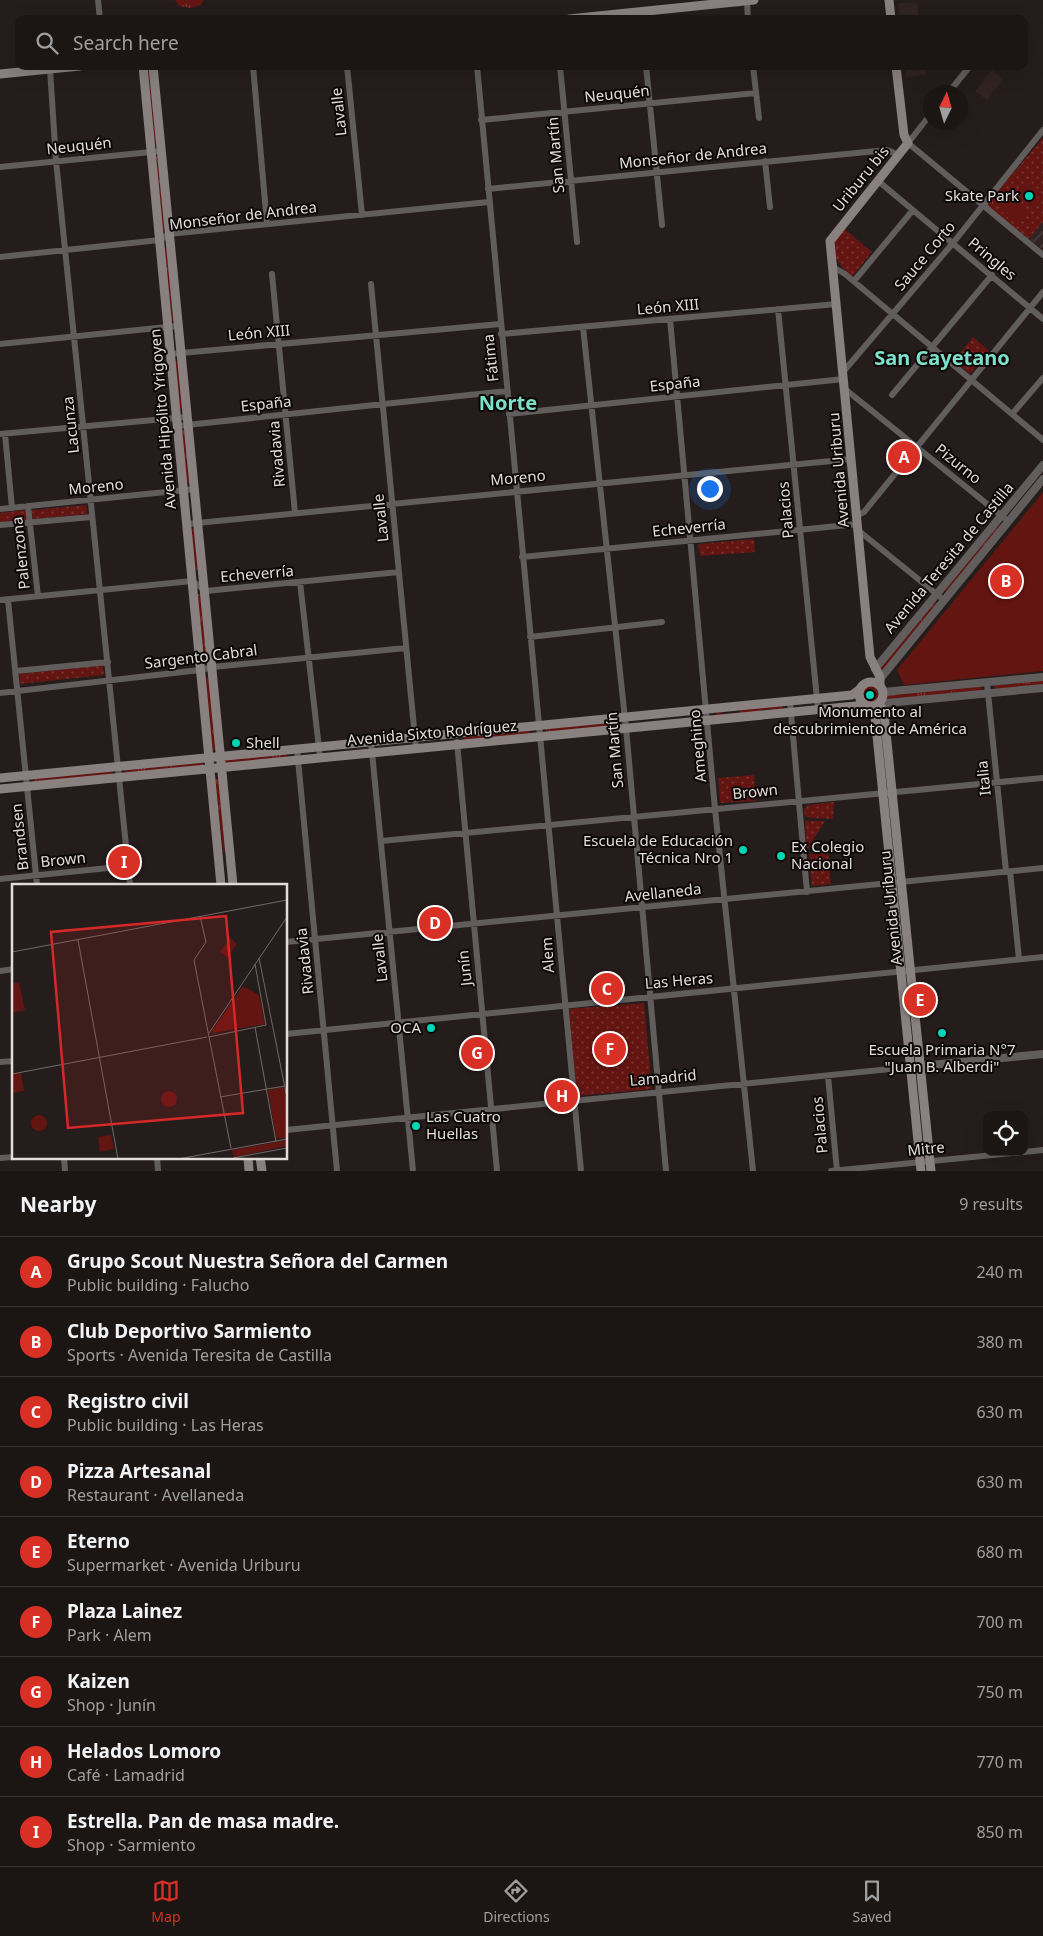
<!DOCTYPE html>
<meta charset="utf-8">
<style>
:root{--surface:#1b1614;--page:#282322;--text:#f1f3f6;--muted:#a09fa0;--line:#393534;--accent:#d93025}
body{margin:0;font-family:"Noto Sans",sans-serif;background:var(--page);color:var(--text)}
.controls{position:absolute;right:15px;bottom:15px;display:grid;overflow:hidden;border-radius:10px;box-shadow:0 5px 20px #0002}
.controls button{width:45px;height:45px;display:grid;place-items:center;padding:0;border:0;border-bottom:1px solid var(--line);background:var(--surface);color:var(--text);font:25px sans-serif}
.compass{position:absolute;left:923px;top:85px;width:45px;height:45px;border-radius:50%;background:var(--surface);box-shadow:0 5px 20px #0002;rotate:5deg}
.you{position:absolute;left:709px;top:488px;width:18px;height:18px;margin:-12px;border:4px solid #fff;border-radius:50%;background:#1a73e8;box-shadow:0 0 0 8px #1a73e833}
.badge{display:grid;place-items:center;width:32px;height:32px;border-radius:50%;background:var(--accent);color:#fff;font-size:16px;font-weight:700}
.pin{position:absolute;translate:-50% -50%;border:2px solid #fff;box-shadow:0 1px 5px #0006}
.list{margin:0;padding:0;list-style:none}
h2{display:flex;justify-content:space-between;align-items:center;height:65px;margin:0;padding:0 20px;font-size:21px}
h2 small{font-size:16px;font-weight:400;color:var(--muted)}
.list li{display:grid;grid-template-columns:32px 1fr auto;gap:15px;align-items:center;box-sizing:border-box;height:70px;padding:0 20px;border-top:1px solid var(--line)}
.list b{display:block;font-size:19px;white-space:nowrap}
.list p{margin:0;font-size:16px;white-space:nowrap;color:var(--muted)}
.list em{font-size:16px;font-style:normal;color:var(--muted)}
.icon{flex:none;width:28px;height:28px;fill:none;stroke:currentColor;stroke-width:2;stroke-linecap:round;stroke-linejoin:round}
.map{position:relative;flex:none;width:1043px;height:1171px;overflow:hidden}
.search{position:absolute;background:var(--surface);box-shadow:0 5px 20px #0002;left:15px;right:15px;top:15px;height:55px;display:flex;align-items:center;gap:12px;box-sizing:border-box;padding:0 18px;border-radius:10px;color:var(--muted);font-size:19px}
.sheet{height:695px;background:var(--surface)}
nav{display:flex;justify-content:space-around;align-items:center;box-sizing:border-box;height:70px;border-top:1px solid var(--line);background:var(--surface);font-size:14px;color:var(--muted)}
nav a{display:grid;justify-items:center;gap:2px}
nav .on{color:var(--accent)}
.map>svg:first-child{display:block}
.built{fill:#312321}
.industrial{fill:url(#industrial-furrows)}
.grass{fill:url(#grass-tufts)}
.park{fill:url(#park-dots)}
.pitch{fill:#631512}
.lines{fill:none;stroke-linecap:round;stroke-linejoin:round}
.minor{stroke:#615d5c;stroke-width:6}
.tertiary{stroke:#615d5c;stroke-width:8}
.secondary{stroke:#888180;stroke-width:9}
.poi-dot{fill:#01d5b6;stroke:#0b0807;stroke-width:2}
.labels{text-anchor:middle;stroke-width:4;stroke-linejoin:round;paint-order:stroke}
.street-label{font-size:15px;fill:#e1dbda;stroke:#0b0807}
.poi-label{font-size:15px;fill:#e1dbda;stroke:#0b0807;text-anchor:end}
.district-label{font-size:20px;font-weight:bold;fill:#7de0ca;stroke:#0b0807}
.inset-road{fill:none;stroke:#706967;stroke-width:1}
.view{fill:#d62828;fill-opacity:0.15;stroke:#d62828;stroke-width:2.5}
.inset-edge{fill:none;stroke:#e1dbda;stroke-width:2.5}
</style>
<div class="map">
<svg width="1043" height="1171" viewBox="0 0 1043 1171">
<defs>
<pattern id="industrial-furrows" width="10" height="10" patternUnits="userSpaceOnUse" patternTransform="scale(1.25)"><rect width="10" height="10" fill="#312321"/><path d="M-1 1l2-2M0 10L10 0M9 11l2-2" fill="none" stroke="#4f4241"/></pattern>
<pattern id="grass-tufts" width="24" height="20" patternUnits="userSpaceOnUse" patternTransform="scale(1.25)"><rect width="24" height="20" fill="#631512"/><path d="M3 7l-1-3M5 7V3M7 7l1-3M15 17l-1-3M17 17v-4M19 17l1-3" fill="none" stroke="#793634"/></pattern>
<pattern id="park-dots" width="8" height="8" patternUnits="userSpaceOnUse" patternTransform="scale(1.25)"><rect width="8" height="8" fill="#631512"/><path d="M2 2h.1M6 6h.1" fill="none" stroke="#793634" stroke-width="1.8" stroke-linecap="round"/></pattern>
</defs>
<rect width="100%" height="100%" fill="#241d1b"/>
<path class="built" d="M917,2l2,17h-20l-1,-16z
M905,66h20l1,8 -20,4z
M992,70l11,9 -16,21 -12,-9z"/>
<path class="industrial" d="M1043,222v28l-14,-11z"/>
<path class="grass" d="M175,0h29l-3,5 -11,3 -11,-2z
M150,69l7,73 -4,1 -7,-73z
M158,156l7,73h-4l-7,-72z
M167,248l8,73 -5,1 -7,-73z
M174,361h4l4,48h-4z
M185,429l5,53 -4,1 -5,-53z
M999,523l2,2 -55,67 -2,-1z
M191,529h4l3,41h-4z
M197,594h4l6,66 -4,1z
M935,601l2,2 -56,71 -3,-6z
M209,677l7,73h-4l-8,-72z
M1043,679v7l-48,4 -1,-6z
M862 694a9 9 0 1 1 18 0a9 9 0 1 1-18 0Z
M981,685l1,7 -95,9v-6z
M782,705l1,6 -12,1 3,-3 -14,1 -4,4 -40,4v-7l8,-1 -3,4 17,-1 4,-4z
M613,721l1,6 -67,7 -1,-5z
M530,730v5l-66,7v-6z
M287,753v5l-61,6 -1,-6z
M203,761v6l-78,7v-5z
M111,770l1,5 -78,8 -1,-6z
M215,779h4l8,73h-4z"/>
<path class="park" d="M1043,138v84l-14,17 -43,-34z
M842,227l30,25 -20,25c-18,-15 -24,-30 -10,-50z
M973,337l16,14 -19,23 -16,-13z
M86,505l1,9 -54,5 -1,-9z
M26,510l1,10 -27,2v-9z
M754,539l1,13 -55,4 -2,-12z
M103,665l1,10 -84,9 -1,-10z
M754,775l2,26 -36,2 -2,-25z
M834,802l-1,17 -23,-1 -6,-3v-6l4,-4z
M805,821h20l-17,27 -2,-1z
M828,853l3,31 -19,2 -3,-32z
M644,1003l8,86 -76,7 -7,-87z"/>
<path class="pitch" d="M1027,185l12,11 -8,10 -13,-10z
M1008,197l20,16 -11,12 -19,-16z
M1043,492v179l-139,14 -7,-15z
M746,785l1,9 -18,1 -1,-8z"/>
<g class="lines">
<path class="minor" d="M98,0l2,19
M747,1l1,18
M253,66l14,158
M347,66l15,149
M477,66l104,1105
M560,66l17,176
M646,66l16,159
M753,66l6,52
M50,69l6,92 74,724
M949,92l21,-26
M930,115l-22,28 135,112
M481,120l275,-27
M765,161l5,46
M0,167l161,-16
M877,180l166,139
M488,189l399,-39 12,5
M0,257l160,-17 9,-6 320,-32
M833,267l12,7 198,166
M272,274l23,239
M854,281l59,-71
M371,284l45,464
M778,309l40,400
M670,319l45,490 38,362
M583,327l43,401 40,443
M501,334l336,-30
M0,344l177,-18
M170,354l330,-30
M843,372l110,-129 90,-113
M845,389l163,132
M892,395l100,-120
M509,414l335,-35
M1012,414l31,-36
M177,426l330,-35
M0,434l187,-17
M5,434l7,74
M28,506l10,90
M0,509l195,-20
M857,516l7,-4 179,-220
M187,524l665,-65
M0,525l92,-8
M859,531l85,69
M522,557l336,-33
M300,582l20,175
M0,600l192,-19 14,10 193,-19
M8,600l29,285
M530,637l132,-15
M16,671l92,-9
M987,683l19,188
M0,693l200,-23 13,-3 193,-19
M790,702l17,190
M371,742l42,429
M457,742l40,429
M297,749l40,422
M381,841l662,-63
M1010,871l9,88
M0,879l128,-13
M286,942l757,-74
M0,971l14,-2
M286,1034l757,-77
M0,1062l14,-1
M828,1076l9,95
M286,1130l624,-63
M1024,1152l19,-2
M64,1157l1,14
M157,1157l1,14
M0,1158l14,-1
M831,1171l192,-19"/>
<path class="tertiary" d="M875,669l168,-204
M880,679l163,-200
M883,692l160,-15
M880,702l7,1 156,-15
M910,1067l133,-13"/>
<path class="secondary" d="M889,0l2,19
M569,19l185,-19
M143,66l78,819
M153,66l80,819
M0,74l80,-8
M859 694a12 12 0 1 1 24 0a12 12 0 1 1-24 0Z
M880,686v-9l-10,-20 -40,-416 78,-98 -4,-8 -8,-69
M879,703l5,10 47,458
M874,706l47,465
M0,778l852,-83 8,-6
M0,789l866,-84
M248,1157l1,14
M260,1157l2,14"/>
</g>
<g class="poi-dot">
<circle cx="1029" cy="196" r="5"/>
<circle cx="870" cy="695" r="5"/>
<circle cx="236" cy="743" r="5"/>
<circle cx="743" cy="850" r="5"/>
<circle cx="781" cy="856" r="5"/>
<circle cx="431" cy="1028" r="5"/>
<circle cx="942" cy="1033" r="5"/>
<circle cx="416" cy="1126" r="5"/>
</g>
<g class="labels">
<g class="street-label">
<text transform="translate(617 94) rotate(-6)" y="5">Neuquén</text>
<text transform="translate(339 112) rotate(-96)" y="5">Lavalle</text>
<text transform="translate(79 146) rotate(-6)" y="5">Neuquén</text>
<text transform="translate(556 155) rotate(-95)" y="5">San Martín</text>
<text transform="translate(693 156) rotate(-6)" y="5">Monseñor de Andrea</text>
<text transform="translate(861 179) rotate(-51)" y="5">Uriburu bis</text>
<text transform="translate(243 216) rotate(-7)" y="5">Monseñor de Andrea</text>
<text transform="translate(925 256) rotate(-50)" y="5">Sauce Corto</text>
<text transform="translate(992 259) rotate(40)" y="5">Pringles</text>
<text transform="translate(668 307) rotate(-5)" y="5">León XIII</text>
<text transform="translate(259 333) rotate(-5)" y="5">León XIII</text>
<text transform="translate(491 358) rotate(-96)" y="5">Fátima</text>
<text transform="translate(675 384) rotate(-6)" y="5">España</text>
<text transform="translate(266 404) rotate(-6)" y="5">España</text>
<text transform="translate(163 419) rotate(-95)" y="5">Avenida Hipólito Yrigoyen</text>
<text transform="translate(71 425) rotate(-96)" y="5">Lacunza</text>
<text transform="translate(277 454) rotate(-95)" y="5">Rivadavia</text>
<text transform="translate(958 464) rotate(39)" y="5">Pizurno</text>
<text transform="translate(839 470) rotate(-95)" y="5">Avenida Uriburu</text>
<text transform="translate(518 478) rotate(-5)" y="5">Moreno</text>
<text transform="translate(96 487) rotate(-6)" y="5">Moreno</text>
<text transform="translate(786 510) rotate(-95)" y="5">Palacios</text>
<text transform="translate(381 518) rotate(-96)" y="5">Lavalle</text>
<text transform="translate(689 528) rotate(-6)" y="5">Echeverría</text>
<text transform="translate(21 553) rotate(-96)" y="5">Palenzona</text>
<text transform="translate(949 558) rotate(-50)" y="5">Avenida Teresita de Castilla</text>
<text transform="translate(257 574) rotate(-5)" y="5">Echeverría</text>
<text transform="translate(201 657) rotate(-7)" y="5">Sargento Cabral</text>
<text transform="translate(432 733) rotate(-5)" y="5">Avenida Sixto Rodríguez</text>
<text transform="translate(698 746) rotate(-95)" y="5">Ameghino</text>
<text transform="translate(615 750) rotate(-95)" y="5">San Martín</text>
<text transform="translate(984 778) rotate(-96)" y="5">Italia</text>
<text transform="translate(755 792) rotate(-6)" y="5">Brown</text>
<text transform="translate(20 837) rotate(-96)" y="5">Brandsen</text>
<text transform="translate(63 860) rotate(-6)" y="5">Brown</text>
<text transform="translate(663 893) rotate(-6)" y="5">Avellaneda</text>
<text transform="translate(891 908) rotate(-96)" y="5">Avenida Uriburu</text>
<text transform="translate(548 955) rotate(-94)" y="5">Alem</text>
<text transform="translate(380 958) rotate(-96)" y="5">Lavalle</text>
<text transform="translate(305 961) rotate(-96)" y="5">Rivadavia</text>
<text transform="translate(465 968) rotate(-96)" y="5">Junín</text>
<text transform="translate(679 981) rotate(-5)" y="5">Las Heras</text>
<text transform="translate(663 1078) rotate(-5)" y="5">Lamadrid</text>
<text transform="translate(820 1125) rotate(-95)" y="5">Palacios</text>
<text transform="translate(926 1149) rotate(-6)" y="5">Mitre</text>
</g>
<g class="poi-label">
<text x="1019" y="201">Skate Park</text>
<text x="870" y="717" text-anchor="middle">Monumento al<tspan x="870" dy="17">descubrimiento de América</tspan></text>
<text x="246" y="748" text-anchor="start">Shell</text>
<text x="733" y="846">Escuela de Educación<tspan x="733" dy="17">Técnica Nro 1</tspan></text>
<text x="791" y="852" text-anchor="start">Ex Colegio<tspan x="791" dy="17">Nacional</tspan></text>
<text x="421" y="1033">OCA</text>
<text x="942" y="1055" text-anchor="middle">Escuela Primaria N°7<tspan x="942" dy="17">"Juan B. Alberdi"</tspan></text>
<text x="426" y="1122" text-anchor="start">Las Cuatro<tspan x="426" dy="17">Huellas</tspan></text>
</g>
<g class="district-label">
<text x="942" y="365">San Cayetano</text>
<text x="508" y="410">Norte</text>
</g>
</g>
<g transform="translate(12 884)">
<rect width="275" height="275" fill="#241d1b"/>
<path d="M272,203l3,15v28l-8,-42zM275,256v6l-53,11 -2,-7z" fill="#631512"/>
<path d="M218,54l7,6 -10,13 -7,-5zM9,189l3,18 -12,2v-19zM149 215a8 8 0 1 1 16 0a8 8 0 1 1-16 0ZM19 239a8 8 0 1 1 16 0a8 8 0 1 1-16 0ZM99,251l3,14 -14,3 -2,-15z" fill="#631512"/>
<path d="M7,98l6,28 -13,3v-29zM231,102l16,9 6,29 -52,9 -1,-2zM267,204l8,42v8h-11l-8,-48z" fill="#631512"/>
<path class="inset-road" d="M188,32l6,26 -12,18 15,77M66,56l40,219M0,68l275,-52M247,74l28,140M243,80l11,61M243,143l21,115M197,149l78,-116M197,153l57,-12M197,153l22,111M0,190l195,-37M208,213l65,-11M221,274l54,-10M166,275l109,-20"/>
<path class="view" d="M214,32l17,197 -175,15 -17,-196z"/>
<rect width="275" height="275" class="inset-edge"/>
</g>
</svg>
<div class="controls">
<button><svg class="icon" aria-label="locate" viewBox="0 0 24 24"><circle cx="12" cy="12" r="6"/><path d="M12 2v4M12 18v4M2 12h4M18 12h4"/></svg></button>
</div>
<svg class="compass" viewBox="-18 -18 36 36"><path d="M0-13l5 13h-10z" fill="#e53935"/><path d="M0 13l5-13h-10z" fill="#a09fa0"/></svg>
<div class="you"></div>
<div class="pin badge" style="left:904px;top:457px">A</div>
<div class="pin badge" style="left:1006px;top:581px">B</div>
<div class="pin badge" style="left:607px;top:989px">C</div>
<div class="pin badge" style="left:435px;top:923px">D</div>
<div class="pin badge" style="left:920px;top:1000px">E</div>
<div class="pin badge" style="left:610px;top:1049px">F</div>
<div class="pin badge" style="left:477px;top:1053px">G</div>
<div class="pin badge" style="left:562px;top:1096px">H</div>
<div class="pin badge" style="left:124px;top:862px">I</div>
<div class="search"><svg class="icon" aria-label="search" viewBox="0 0 24 24"><circle cx="10" cy="10" r="6"/><path d="M15 15l6 6"/></svg>Search here</div>
</div>
<section class="sheet">
<h2>Nearby<small>9 results</small></h2>
<ul class="list">
<li><span class="badge">A</span><div><b>Grupo Scout Nuestra Señora del Carmen</b><p>Public building · Falucho</p></div><em>240 m</em></li>
<li><span class="badge">B</span><div><b>Club Deportivo Sarmiento</b><p>Sports · Avenida Teresita de Castilla</p></div><em>380 m</em></li>
<li><span class="badge">C</span><div><b>Registro civil</b><p>Public building · Las Heras</p></div><em>630 m</em></li>
<li><span class="badge">D</span><div><b>Pizza Artesanal</b><p>Restaurant · Avellaneda</p></div><em>630 m</em></li>
<li><span class="badge">E</span><div><b>Eterno</b><p>Supermarket · Avenida Uriburu</p></div><em>680 m</em></li>
<li><span class="badge">F</span><div><b>Plaza Lainez</b><p>Park · Alem</p></div><em>700 m</em></li>
<li><span class="badge">G</span><div><b>Kaizen</b><p>Shop · Junín</p></div><em>750 m</em></li>
<li><span class="badge">H</span><div><b>Helados Lomoro</b><p>Café · Lamadrid</p></div><em>770 m</em></li>
<li><span class="badge">I</span><div><b>Estrella. Pan de masa madre.</b><p>Shop · Sarmiento</p></div><em>850 m</em></li>
</ul>
</section>
<nav>
<a class="on"><svg class="icon" aria-label="map" viewBox="0 0 24 24"><path d="M3 6l6-2 6 2 6-2v14l-6 2-6-2-6 2zM9 4v14M15 6v14"/></svg>Map</a>
<a><svg class="icon" aria-label="directions" viewBox="0 0 24 24"><path d="M12 3l9 9-9 9-9-9zM9 14v-3h6M13 9l2 2-2 2"/></svg>Directions</a>
<a><svg class="icon" aria-label="saved" viewBox="0 0 24 24"><path d="M7 4h10v16l-5-4-5 4z"/></svg>Saved</a>
</nav>
